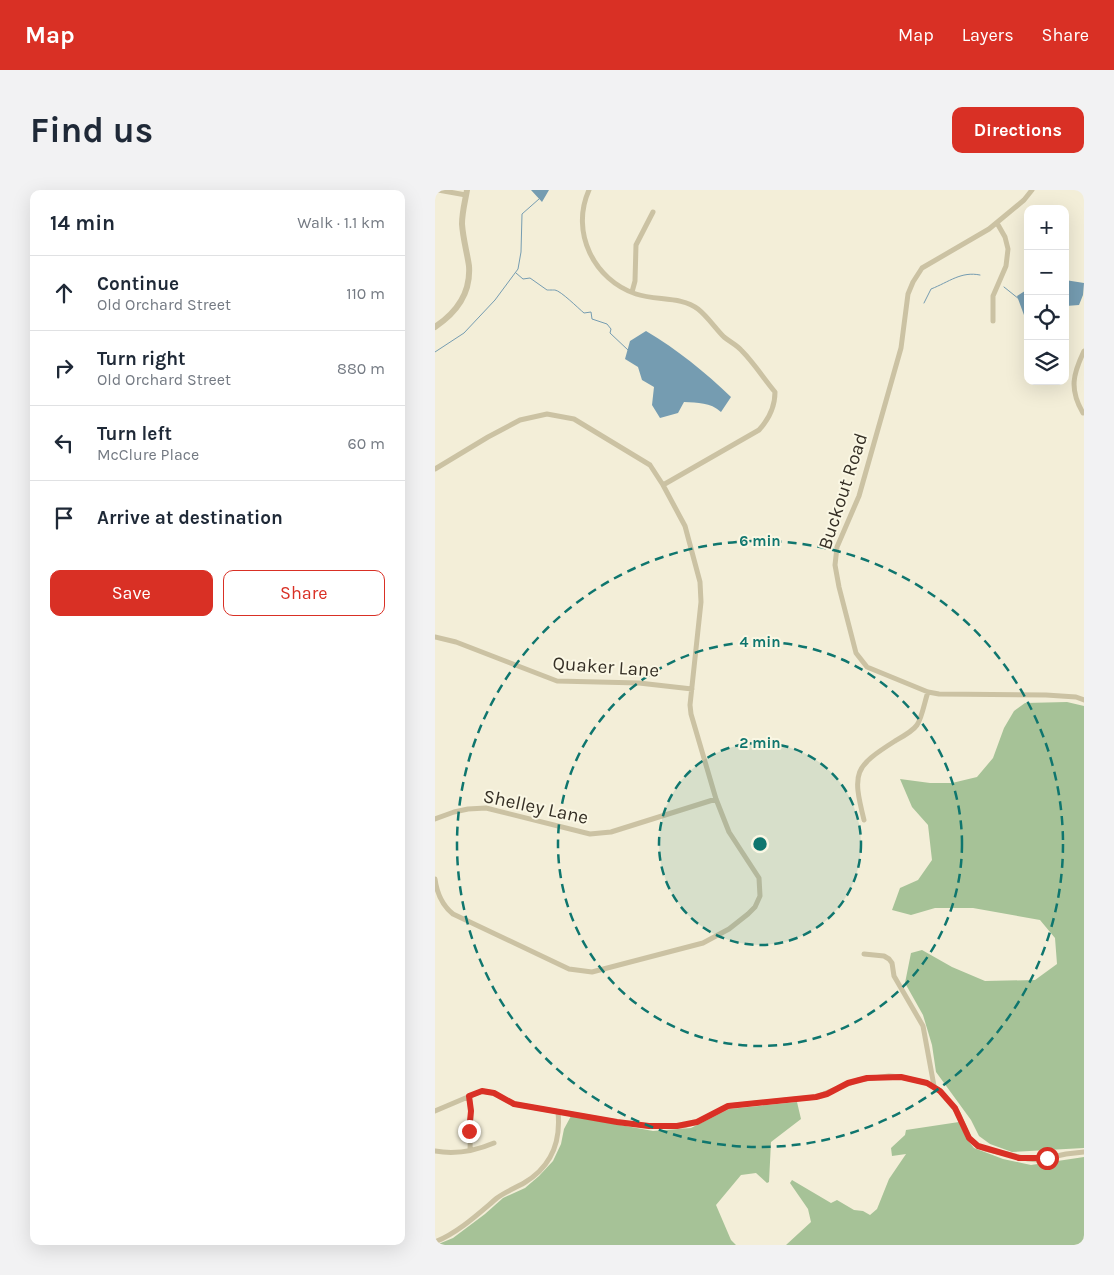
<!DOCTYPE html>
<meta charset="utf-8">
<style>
:root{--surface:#fff;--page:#f2f2f3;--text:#1f2937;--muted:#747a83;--line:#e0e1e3;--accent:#d93025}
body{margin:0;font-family:Karla,sans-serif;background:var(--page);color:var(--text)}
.controls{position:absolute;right:15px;top:15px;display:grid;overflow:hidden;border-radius:10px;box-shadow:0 5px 20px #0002}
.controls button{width:45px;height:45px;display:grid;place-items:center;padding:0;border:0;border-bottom:1px solid var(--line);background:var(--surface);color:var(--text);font:25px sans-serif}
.stop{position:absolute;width:15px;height:15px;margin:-11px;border:4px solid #d93025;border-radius:50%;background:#fff}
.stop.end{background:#d93025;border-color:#fff;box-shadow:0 1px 5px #0008}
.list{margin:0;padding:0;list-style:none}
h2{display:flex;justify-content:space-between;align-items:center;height:65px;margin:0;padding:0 20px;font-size:21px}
h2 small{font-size:16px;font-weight:400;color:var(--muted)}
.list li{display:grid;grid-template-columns:32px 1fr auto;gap:15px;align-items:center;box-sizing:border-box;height:75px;padding:0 20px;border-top:1px solid var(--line)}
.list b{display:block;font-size:19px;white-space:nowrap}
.list p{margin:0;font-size:16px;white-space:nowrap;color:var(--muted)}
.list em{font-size:16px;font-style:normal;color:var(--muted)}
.actions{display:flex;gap:10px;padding:15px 20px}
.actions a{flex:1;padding:11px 0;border:1px solid var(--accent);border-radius:10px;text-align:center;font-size:18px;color:var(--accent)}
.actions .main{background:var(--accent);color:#fff}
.icon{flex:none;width:28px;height:28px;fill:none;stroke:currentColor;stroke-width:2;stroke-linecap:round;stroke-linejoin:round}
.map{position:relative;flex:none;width:649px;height:1055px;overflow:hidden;border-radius:10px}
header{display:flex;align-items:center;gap:30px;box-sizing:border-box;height:70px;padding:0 25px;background:var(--accent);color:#fff}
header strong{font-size:24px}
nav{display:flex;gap:28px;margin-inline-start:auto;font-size:18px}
.intro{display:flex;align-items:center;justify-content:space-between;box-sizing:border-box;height:120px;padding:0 30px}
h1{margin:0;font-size:35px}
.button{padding:12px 22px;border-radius:10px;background:var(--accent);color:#fff;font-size:18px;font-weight:700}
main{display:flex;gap:30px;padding:0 30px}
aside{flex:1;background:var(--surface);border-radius:10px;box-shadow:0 5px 20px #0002}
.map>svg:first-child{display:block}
.green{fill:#a6c297}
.water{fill:#759cb1}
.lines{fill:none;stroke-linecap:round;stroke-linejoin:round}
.stream{stroke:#759cb1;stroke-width:1}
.minor{stroke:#cbc2a3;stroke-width:5}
.tertiary{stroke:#cbc2a3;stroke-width:6}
.route{stroke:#d93025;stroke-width:6}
.ring{fill:none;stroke:#0f766e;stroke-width:2.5;stroke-dasharray:9 6}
.labels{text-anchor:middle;stroke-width:4;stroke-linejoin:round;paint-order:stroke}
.street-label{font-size:19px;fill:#363026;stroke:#faf7e4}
.centre{fill:#0f766e;stroke:#faf7e4;stroke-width:2.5}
.ring-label{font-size:15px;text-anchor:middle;font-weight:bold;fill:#0f766e;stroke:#faf7e4;stroke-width:4;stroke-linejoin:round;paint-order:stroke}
</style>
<header>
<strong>Map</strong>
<nav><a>Map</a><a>Layers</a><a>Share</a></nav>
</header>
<div class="intro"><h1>Find us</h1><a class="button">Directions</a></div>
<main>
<aside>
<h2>14 min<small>Walk · 1.1 km</small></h2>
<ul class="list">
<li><svg class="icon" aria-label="ahead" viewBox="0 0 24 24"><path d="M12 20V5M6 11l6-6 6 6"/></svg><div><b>Continue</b><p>Old Orchard Street</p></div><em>110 m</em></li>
<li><svg class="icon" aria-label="right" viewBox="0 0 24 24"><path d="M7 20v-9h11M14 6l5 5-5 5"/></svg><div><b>Turn right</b><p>Old Orchard Street</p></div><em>880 m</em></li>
<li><svg class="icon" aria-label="left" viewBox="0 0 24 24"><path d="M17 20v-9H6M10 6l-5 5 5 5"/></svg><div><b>Turn left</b><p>McClure Place</p></div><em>60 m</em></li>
<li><svg class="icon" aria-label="arrive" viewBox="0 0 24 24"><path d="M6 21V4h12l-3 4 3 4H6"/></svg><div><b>Arrive at destination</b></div></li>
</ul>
<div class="actions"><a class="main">Save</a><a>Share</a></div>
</aside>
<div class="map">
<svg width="649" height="1055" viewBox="0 0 649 1055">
<rect width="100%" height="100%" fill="#f3eed8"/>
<path class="green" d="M632,512l17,4v442l-72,4 -22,-8 -11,-8 -8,-16 -35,-48 -4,-27 -9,-30 -18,-32 6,-30 11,-3 30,17 33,14 50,-1 22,-16 -2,-26 -15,-18 -67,-12h-38l-24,7 -19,-5 8,-22 18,-8 14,-20 -4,-35 -16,-18 -12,-28 30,4h22l25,-6 16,-19 11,-30 10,-17 11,-8z
M362,912l4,17 -30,23 -2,40 -2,1 -11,-10 -15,2 -25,30 15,35 5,5h-300l17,-7 32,-24 18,-16 22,-10 14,-12 14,-15 8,-17 3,-15 7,-13 82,15 38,-3 38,-19z
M524,932l7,16 8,10 29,11 28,6 53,-8v88h-298l25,-23 -3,-13 -18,-26 2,-3 39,23 6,-3 17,10 9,1 7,4 7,-6 12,-30 17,-25 -14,2 -1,-8 14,-13 1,-5z"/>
<path class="water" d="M96,0h18l-7,12z
M630,90l19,3 -1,12 -4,10 -13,1 -1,2z
M593,99v37l-11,-30z
M211,141c32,19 59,41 85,66l-10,15c-11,-10 -23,-9 -37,-10l-6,11 -18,5 -8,-13 2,-18 -12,-7 -4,-13 -13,-8 5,-18z"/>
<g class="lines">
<path class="stream" d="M81,83l7,6 7,-1 17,12c0,0 8,0 8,0 6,1 23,18 29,23l7,-1 1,7 15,5 4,5 -1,4 18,17
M569,97l15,12
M489,113l7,-14c18,-7 30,-18 49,-14
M0,162l29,-19 31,-33 23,-31 3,-17 1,-38 17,-15"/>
<path class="minor" d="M3,0l28,5
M154,0c-19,42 5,90 47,104 20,7 45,2 62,15 10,8 17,19 26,28 6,5 13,8 18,14 12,12 22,28 33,41 0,15 -6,27 -16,38l-96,55
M597,0l-8,10 -35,29 -67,39 -9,14 -5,12 -7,54 -42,148 -22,51 -2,18 4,22 17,66 11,14 61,25 11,2 107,1 30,2 8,3
M197,102l3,-11 1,-36 17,-33
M558,131v-25l13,-30 2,-17 -3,-12 -8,-14
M648,223c-14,-24 -10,-39 1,-62
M0,279l53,-32 32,-17 27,-6 27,5 76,46 13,20 22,41 15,56 1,20 -11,103 1,9 25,85 13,33 30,46 1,18 -5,11 -7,7 -19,15 -26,14 -111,29 -23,-3 -116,-55c-11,-9 -16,-20 -18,-35
M0,447l21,5 101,39 82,2 53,6
M0,629l19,-7 14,-3 18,-1 104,26 21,-2 105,-33
M429,630c-12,-48 -10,-53 31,-79 7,-4 18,-10 22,-16 5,-7 8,-25 11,-33
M429,764l20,2 5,3 3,4 2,13 29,50 11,60
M34,906l2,15 -1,39
M0,921l47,-20 12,2 20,11 103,18 32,4h34l14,-4 31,-16 88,-9 42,-17 31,-4 12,1 26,6 13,8 18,22 11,25 9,8 7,3 43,10 10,1 28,-6 18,-2
M0,961c21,4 40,0 59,-8
M0,1052c24,-10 43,-28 62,-44 8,-6 18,-10 27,-15 27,-16 37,-41 34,-71"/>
<path class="tertiary" d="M0,137c21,-14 36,-33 34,-61 -2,-14 -6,-27 -7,-42 0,-12 3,-22 5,-34"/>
</g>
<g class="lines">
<path class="route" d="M34,941l2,-20 -2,-15 13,-5 12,2 20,11 103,18 32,4h28l20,-4 31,-16 88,-9 11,-3 21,-11 19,-5 34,-1 26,6 13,8 15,17 14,30 9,8 41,12h28"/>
</g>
<circle cx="325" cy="654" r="101" fill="#0f766e" fill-opacity=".12"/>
<g class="ring">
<circle cx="325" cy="654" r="101"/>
<circle cx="325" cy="654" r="202"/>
<circle cx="325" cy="654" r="303"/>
</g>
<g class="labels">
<g class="street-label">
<text transform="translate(407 301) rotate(-72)" y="7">Buckout Road</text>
<text transform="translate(171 476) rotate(4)" y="7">Quaker Lane</text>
<text transform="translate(101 616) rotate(12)" y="7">Shelley Lane</text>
</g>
</g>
<circle cx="325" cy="654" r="8" class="centre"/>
<g class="ring-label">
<text x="325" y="356">6 min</text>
<text x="325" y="457">4 min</text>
<text x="325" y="558">2 min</text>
</g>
</svg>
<div class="controls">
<button>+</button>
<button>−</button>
<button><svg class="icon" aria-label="locate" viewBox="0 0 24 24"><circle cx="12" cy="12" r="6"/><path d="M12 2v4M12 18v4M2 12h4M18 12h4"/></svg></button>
<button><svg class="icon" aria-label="layers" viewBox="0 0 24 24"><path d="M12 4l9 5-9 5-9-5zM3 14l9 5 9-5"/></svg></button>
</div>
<div class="stop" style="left:612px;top:968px"></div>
<div class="stop end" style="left:34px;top:941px"></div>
</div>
</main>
